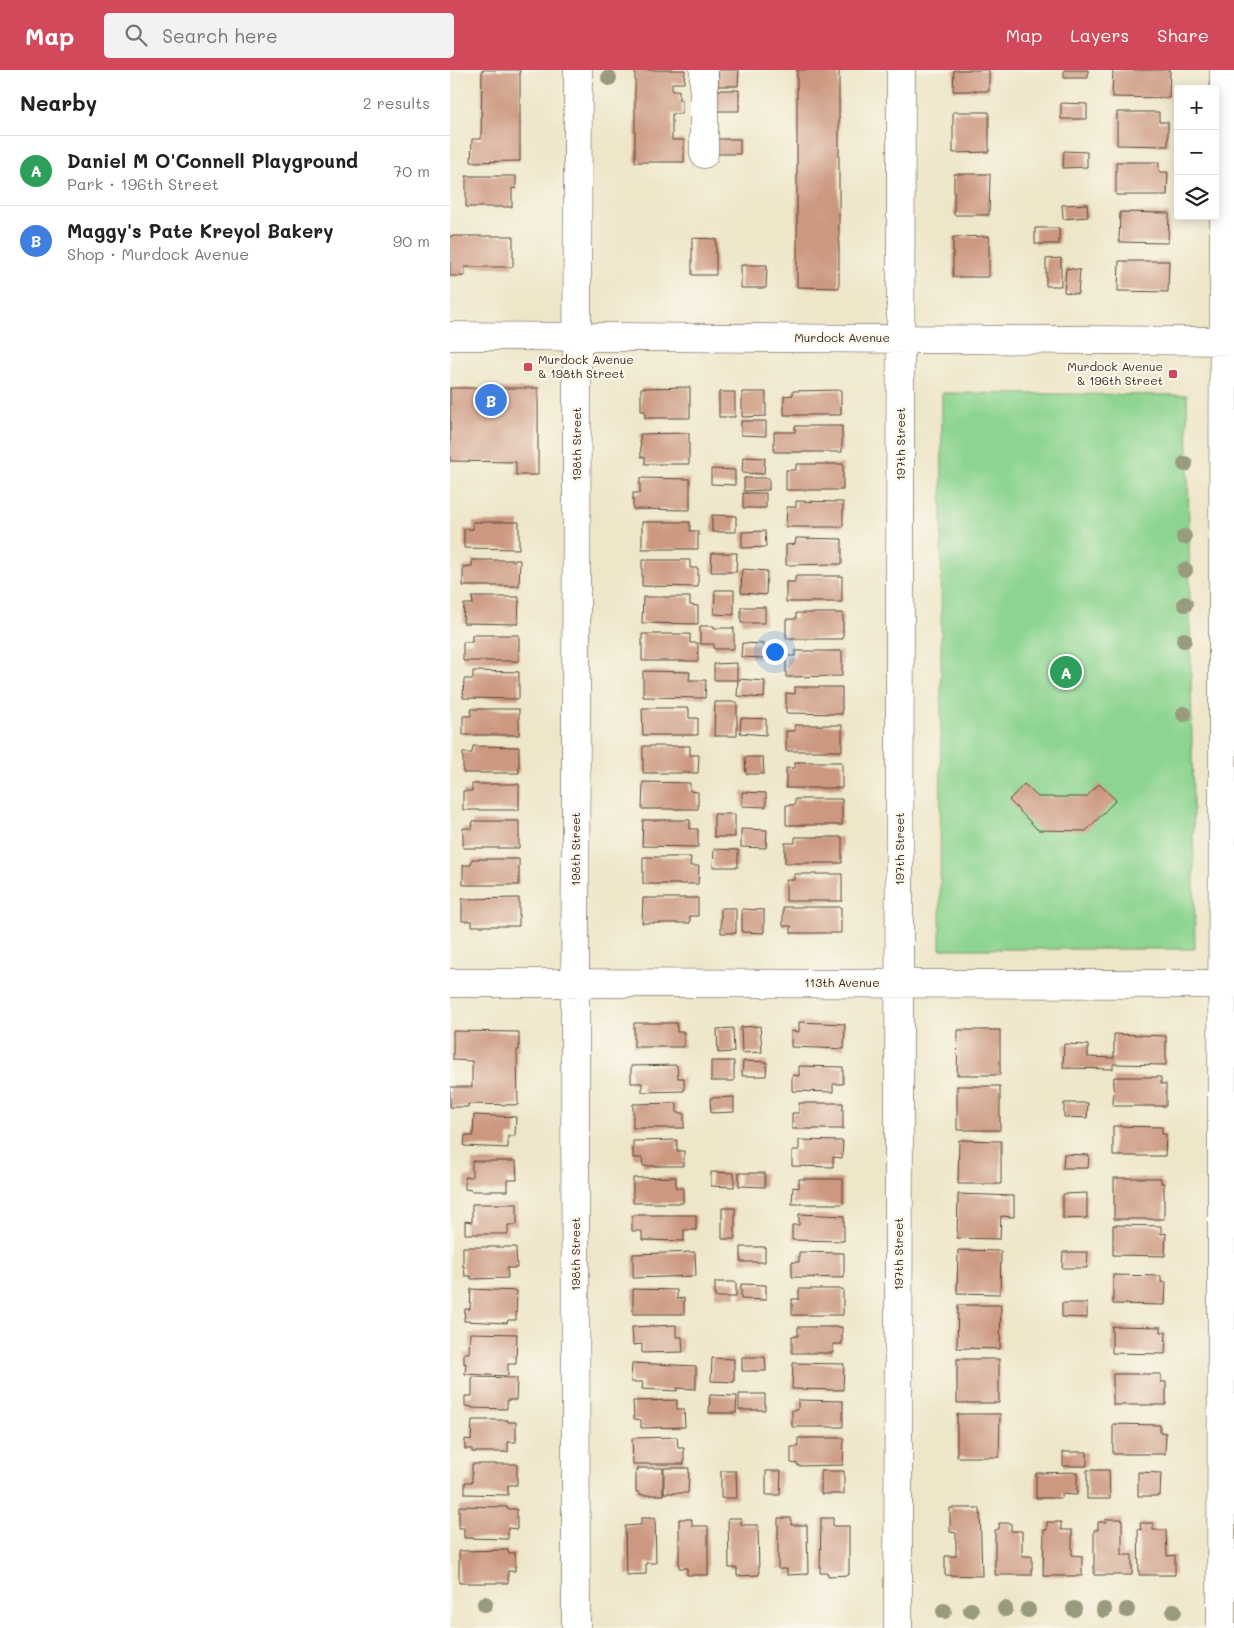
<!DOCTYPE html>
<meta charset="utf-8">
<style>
:root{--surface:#fff;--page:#f2f2f2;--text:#222;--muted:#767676;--line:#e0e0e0;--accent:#d1495b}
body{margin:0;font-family:Mali,sans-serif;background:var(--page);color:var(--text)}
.controls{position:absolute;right:15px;top:15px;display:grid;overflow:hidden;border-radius:5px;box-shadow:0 2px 12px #0003}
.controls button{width:45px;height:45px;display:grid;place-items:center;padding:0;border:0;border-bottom:1px solid var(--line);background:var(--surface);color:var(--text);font:25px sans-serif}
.you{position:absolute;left:324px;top:581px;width:18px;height:18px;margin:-12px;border:4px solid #fff;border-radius:50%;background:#1a73e8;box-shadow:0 0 0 8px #1a73e833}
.badge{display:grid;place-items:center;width:32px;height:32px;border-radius:50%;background:var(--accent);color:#fff;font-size:16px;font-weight:700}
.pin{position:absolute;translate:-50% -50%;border:2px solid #fff;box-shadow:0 1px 5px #0006}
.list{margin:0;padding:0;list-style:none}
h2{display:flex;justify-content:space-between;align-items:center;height:65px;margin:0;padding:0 20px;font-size:21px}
h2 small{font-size:16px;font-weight:400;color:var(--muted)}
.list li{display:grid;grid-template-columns:32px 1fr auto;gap:15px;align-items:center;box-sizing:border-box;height:70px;padding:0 20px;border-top:1px solid var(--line)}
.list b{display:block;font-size:19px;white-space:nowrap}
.list p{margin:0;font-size:16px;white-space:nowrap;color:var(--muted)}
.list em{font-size:16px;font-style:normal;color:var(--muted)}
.icon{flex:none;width:28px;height:28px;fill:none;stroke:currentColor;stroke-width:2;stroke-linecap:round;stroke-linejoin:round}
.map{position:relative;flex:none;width:784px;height:1558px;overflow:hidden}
header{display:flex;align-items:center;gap:30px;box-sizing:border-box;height:70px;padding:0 25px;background:var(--accent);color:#fff}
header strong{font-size:24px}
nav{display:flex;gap:28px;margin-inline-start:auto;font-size:18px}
.search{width:350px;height:45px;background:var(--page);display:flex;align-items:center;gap:12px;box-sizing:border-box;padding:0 18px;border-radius:5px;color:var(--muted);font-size:19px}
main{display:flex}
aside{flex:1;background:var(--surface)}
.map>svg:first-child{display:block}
.green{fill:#8cd48f;stroke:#647f56}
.building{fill:#cc9880}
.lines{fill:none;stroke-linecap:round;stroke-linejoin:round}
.minor-casing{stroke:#564638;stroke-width:29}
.minor{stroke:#fff;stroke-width:28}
.tree{fill:#999b7e}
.poi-dot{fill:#d1495b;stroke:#fbf7ec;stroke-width:2}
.labels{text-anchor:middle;stroke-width:4.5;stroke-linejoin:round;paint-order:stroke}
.street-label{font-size:12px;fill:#3b2a1e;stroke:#fbf7ec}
.poi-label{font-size:12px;fill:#3b2a1e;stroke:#fbf7ec;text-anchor:start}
</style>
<header>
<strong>Map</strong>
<div class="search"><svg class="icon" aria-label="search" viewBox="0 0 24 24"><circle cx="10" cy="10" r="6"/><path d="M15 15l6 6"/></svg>Search here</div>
<nav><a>Map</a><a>Layers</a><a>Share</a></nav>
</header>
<main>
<aside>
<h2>Nearby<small>2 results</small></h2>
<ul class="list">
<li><span class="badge" style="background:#2e9e5b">A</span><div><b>Daniel M O'Connell Playground</b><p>Park · 196th Street</p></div><em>70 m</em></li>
<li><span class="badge" style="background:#3f7fe0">B</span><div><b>Maggy's Pate Kreyol Bakery</b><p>Shop · Murdock Avenue</p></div><em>90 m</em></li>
</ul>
</aside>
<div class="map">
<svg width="784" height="1558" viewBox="0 0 784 1558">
<rect width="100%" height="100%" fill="#fbf7ec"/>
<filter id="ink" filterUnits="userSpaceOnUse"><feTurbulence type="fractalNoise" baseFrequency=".02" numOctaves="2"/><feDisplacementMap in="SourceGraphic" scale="10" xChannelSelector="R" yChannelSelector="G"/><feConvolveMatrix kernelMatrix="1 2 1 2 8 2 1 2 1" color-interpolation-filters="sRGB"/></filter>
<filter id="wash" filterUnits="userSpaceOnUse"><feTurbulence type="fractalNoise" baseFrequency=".0096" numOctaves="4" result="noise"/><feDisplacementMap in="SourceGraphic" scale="20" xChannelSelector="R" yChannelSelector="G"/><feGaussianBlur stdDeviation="1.12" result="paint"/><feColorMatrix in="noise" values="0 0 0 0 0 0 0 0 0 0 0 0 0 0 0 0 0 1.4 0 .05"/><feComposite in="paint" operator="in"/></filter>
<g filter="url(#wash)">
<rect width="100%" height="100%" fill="#eee6c9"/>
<path class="green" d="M492,323l245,2 8,554h-255z"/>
<g id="blocks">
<path class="building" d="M32,0h38v91l-49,1 1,-23h9z
M185,0h50l-1,13h-12v8l7,-1v10h3v14h-10v26h12v22h-49z
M268,0h21l-1,16h-20z
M347,0h42v218l-42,-1z
M504,0h35v21h-36z
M614,0h24v8h-24z
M663,0h57l-1,28 -57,-1z
M266,20h23v21h-24z
M611,33l26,1v15h-26z
M503,42h36v40l-36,1z
M667,42h42v10h9v24l-51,-1z
M267,69h23v15h-23z
M614,81l23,1v15l-24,1z
M666,92h43v10h9l-1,23h-51z
M504,104h36l-1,41h-35z
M16,106h50v13l-4,-1v19h-46z
M637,134l1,13 -25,2 -1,-14z
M670,142l49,1 -1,30 -49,-1z
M585,158h24v16h-24z
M0,166h63v31h-48v9h-15z
M539,166v41h-36v-40z
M242,168l24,1v36h-24z
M611,188v28h-15v-27z
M669,191h50l-1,31 -50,-1z
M291,195h26l-1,23h-25z
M616,198l14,2 -2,24 -14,-2z
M240,317v31h-45v-7h-4v-23z
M0,318h88v87h-22v-13l-66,-1z
M391,320v25h-57v-19l9,-1v-4z
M269,322h16v25h-16z
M292,322h24v24l-24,1z
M291,351h25v15l-25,-1z
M345,356h47v26h-68v-20h21z
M239,363v31h-44v-7h-4l-1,-23z
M293,387l22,1 -1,16 -22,-1z
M346,394h47v26h-57v-20h10z
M261,399l24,1v15l-24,-1z
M190,408l50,1v31l-57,-1v-16h7z
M294,408h25v12l-25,1z
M293,423h23v15h-23z
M346,431l47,1v25h-57l1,-20h9z
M262,445l24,1v16h-24z
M23,452h46v27l-55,-1v-19h9z
M192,452h48v9h8v18h-56z
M315,461l1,16 -24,1v-16z
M346,468l46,1v25l-56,1v-20l9,-1z
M262,483h25l-1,19h-25z
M22,490h48l-1,26h-56v-19l9,-1z
M192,490h48v8h8v19l-56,-1z
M292,499l25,2 -1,24 -25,-2z
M345,506h47v26h-56v-20h9z
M265,520h19v25l-20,-1z
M22,527h47l-1,27 -55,-1 1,-19h9z
M193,527h47v8l8,1v18l-56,-1z
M291,537h24v16h-24z
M346,543h47v26h-57v-20h10z
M250,556h14v2h20v21h-20v-5h-14z
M192,564h48v9h8v18h-56z
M22,565h47v26h-56v-19h9z
M292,573l22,1v14l-23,-1z
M345,581h47v25l-56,1v-21h9z
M287,593v17h-23v-16z
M23,601l46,1v27l-56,-1 1,-19h9z
M193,601l47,1 -1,8h17l-1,18 -62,-1z
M288,609l27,2 -1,17 -27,-2z
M345,617h47v27l-56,-1v-20l9,1z
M265,632h22v34h-23z
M192,638h47v10h9v17h-55z
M21,639h48v26h-56v-19h8z
M291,648l25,1v16l-26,-2z
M345,655h47v26h-56v-20h9z
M23,676l46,1v26h-56v-20h9z
M193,676h47v9h9l-1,18h-55z
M295,687h18l1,17h-18z
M345,692h47v26h-56v-20h9z
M193,712l47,1v8l8,1v17h-56z
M22,714h47v26h-56v-19h9z
M574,714l14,13h48l13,-13 17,16 -30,31 -48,-1 -29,-30z
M292,722l24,1v14l-24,-1z
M345,729h47v26h-56v-20h9z
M264,744h21v23h-21z
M193,750h47v9h8v18l-56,-1z
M23,751h46v27h-56v-20h9z
M291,759l26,1 -1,18 -25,-1z
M345,767h47v26h-57v-20h10z
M264,779l24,1v17h-25z
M193,787h48l-1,9h9l-1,18h-55z
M22,789h47v26h-56v-20h8z
M344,804h48v27h-56v-21h8z
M69,828v28h-47v-5h-10v-22z
M193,828h55v18h-8v7h-48z
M333,837h58v26h-50v-7h-8z
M271,838h15v25h-15z
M292,839l22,1v23l-22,-1z
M349,952l46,2 -1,25 -53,-2v-16l8,1z
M184,953h43v9h7v15h-50z
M310,956l2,26 -20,1 -1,-26z
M283,958l1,24 -16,1 -1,-24z
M508,960h42v45h-43z
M3,961l66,1v18h-2l1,55 -50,-1v3h-18v-20h22v-26l-19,-1z
M664,964l52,2v29l-53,-1v5l-50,-1 1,-24 24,1v12l26,1z
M261,991h23v20h-23z
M293,991l24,1 -1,14h-24z
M227,995l1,13h6v13l-42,1v-9h-11v-17z
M349,996l44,1v17h-10v8l-41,-1v-16l7,1z
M664,1007h47v7h5v22h-53z
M507,1016h43v44h-43z
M284,1027v15l-23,1 -1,-15z
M227,1033v10h7v15h-51v-24z
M349,1033h44v26h-51v-16h7z
M614,1033h24l-1,15 -23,-1z
M24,1045l42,2 -1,19h-7v12l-44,-2 1,-11 8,1z
M663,1056l49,1v7h4l-1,22h-52z
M227,1070v11h7v15h-41l-1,-8h-9v-17z
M349,1070l44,1 -1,17 -9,-1v10l-41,-1v-16h7z
M509,1070l42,1v43h-43z
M614,1084l25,1 -1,13h-25z
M22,1091h44l1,19h-10v11h-36v-1l-6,-1v-12h7z
M261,1102l23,1v14l-23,-1z
M289,1103h26v14l-26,-1z
M226,1107v11h7v15h-50v-25z
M664,1108h47v5h3v36h-50z
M349,1109h44v25h-51l1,-17 6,1z
M637,1123v25l-24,1v-25z
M508,1124l56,2v21l-13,-1 -1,23 -43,-1z
M22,1134h45v21h-9v9h-43v-13l7,1z
M272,1138h13v31h-13z
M349,1144l45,2v25l-52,-1v-15h7z
M182,1145h64v15h-12v11l-42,-1v-9h-10z
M663,1155l48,1v8l5,-1 -1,23 -52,-1z
M13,1177h53l1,21h-10l1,10 -37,1v-3h-6l-1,-10 -1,1z
M291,1177h24v15h-24z
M508,1180l43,1 -1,43 -43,-1z
M245,1182l1,24 -63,2v-24z
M349,1182l45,1v25l-52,-1v-15h7z
M613,1182h25l-1,16h-25z
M663,1205l48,1v6h5l-1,23 -52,-1z
M265,1212h21v15h-21z
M291,1214l25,1v15l-25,-1z
M21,1219l46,2 -1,29h-8l-1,3 -43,-2 1,-12h5z
M183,1219l44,1v9l7,-1v16h-51z
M349,1219h44v26h-51v-16h7z
M612,1233h25v15l-25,-1z
M508,1235h43l-1,44 -43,-1z
M226,1255v12h6l1,15 -41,1v-9l-9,1 -1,-18z
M662,1256l49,1v5h5l-1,22 -53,-1z
M348,1257h44v17h-9v9h-41v-17h6z
M20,1263l47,1 -1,30h-8v12l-43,-2 1,-11 -2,1v-11h5z
M292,1287h23l1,14h-24z
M262,1288l22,1v23l-23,-1z
M507,1289h42v44h-42z
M182,1293l64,3v23l-19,-1v3l-35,-2 1,-7h-12z
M343,1293l51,1 -1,26 -51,-1z
M663,1304h48v8h5v23h-53z
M22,1307l45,1 -1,22h-9v9l-35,-1v-1l-7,-1v-10h7z
M289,1324h26v16h-26z
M260,1325l27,1 -1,17h-27z
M227,1330v9h7l1,18 -44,1v-8l-7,-1 -1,-18z
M348,1330l45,1v26h-51v-17h6z
M507,1344h43l-1,43h-42z
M22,1350h36v2h8v20h-8v10h-36v-3h-7v-10l6,1z
M663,1354l47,1v7l6,1 -1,21h-52z
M227,1367l1,11h6v16h-51l-1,-26z
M348,1368h46l-1,27 -45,1v-2l-7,-1v-16h7z
M613,1382h24v14h-24z
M22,1394h45v21h-9v10l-43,-1v-12h7z
M188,1398h25v27h-24v-3h-3v-21h2z
M214,1398h25l-1,25h-24z
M637,1400h22l1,29h-23z
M271,1401h15l1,27h-16z
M316,1401h15l-1,24h-14z
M371,1401h23v23h-23z
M627,1402v23l-15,-1v4h-26v-25z
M688,1402l23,1 -1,23h-22z
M9,1436l48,1v2h10v20l-9,-1v11l-44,-1v-10h-5z
M500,1438h30l2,68 -37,-1v-19h11v-23l-6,-1z
M191,1448h14l1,45h-10v11l-20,1 -1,-49 16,-1z
M278,1448h13v7h17l1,50 -22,1v-8h-8z
M328,1448h13v7h16l1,49 -21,1v-6h-9z
M371,1448h12v8h16v49l-21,1v-3h-8z
M229,1449h13v7h16v49h-21v-7h-8z
M656,1449h16v36h10v20h-38v-45h4v-8h8z
M597,1452h14v8h11v25l10,1v20h-39l1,-46h3z
M549,1453h12v8h11v25h10v19h-37v-45l4,-1z
M690,1453h13v7h13l1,26 8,-1v20h-36l-1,-46 3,1z
M58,1480v3h7v18h-7v12h-49v-32z"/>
</g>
</g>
<g filter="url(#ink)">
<use href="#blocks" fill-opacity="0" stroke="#564638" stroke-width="1"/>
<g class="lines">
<defs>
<path id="minor" d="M254,84v-84
M0,266l784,5
M0,913l784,1
M126,1558l-1,-610 3,-948
M448,1558l3,-1558
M771,1558l3,-1558"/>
</defs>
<use href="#minor" class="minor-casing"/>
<use href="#minor" class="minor"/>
</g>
<g class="tree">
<circle cx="159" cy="8" r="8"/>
<circle cx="735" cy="394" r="8"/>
<circle cx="734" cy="467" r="8"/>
<circle cx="735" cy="500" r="8"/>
<circle cx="735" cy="534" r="8"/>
<circle cx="734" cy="570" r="8"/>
<circle cx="734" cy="644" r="8"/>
<circle cx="35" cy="1534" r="8"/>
<circle cx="555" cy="1539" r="8"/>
<circle cx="624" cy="1539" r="8"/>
<circle cx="521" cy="1540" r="8"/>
<circle cx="578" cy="1540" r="8"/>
<circle cx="654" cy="1540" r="8"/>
<circle cx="677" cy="1540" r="8"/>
<circle cx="494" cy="1541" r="8"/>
<circle cx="724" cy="1541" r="8"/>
</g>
</g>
<g class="poi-dot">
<rect x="73" y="292" width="10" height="10" rx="2.5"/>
<rect x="718" y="299" width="10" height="10" rx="2.5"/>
</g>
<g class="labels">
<g class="street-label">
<text x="392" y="272">Murdock Avenue</text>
<text transform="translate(127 374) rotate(-90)" y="4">198th Street</text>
<text transform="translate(451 374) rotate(-90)" y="4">197th Street</text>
<text transform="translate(126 779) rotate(-90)" y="4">198th Street</text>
<text transform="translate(450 779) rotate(-90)" y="4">197th Street</text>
<text x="392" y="917">113th Avenue</text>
<text transform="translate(126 1184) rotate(-90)" y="4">198th Street</text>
<text transform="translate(449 1184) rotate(-90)" y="4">197th Street</text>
</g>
<g class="poi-label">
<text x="88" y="294">Murdock Avenue<tspan x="88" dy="14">&amp; 198th Street</tspan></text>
<text x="713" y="301" text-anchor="end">Murdock Avenue<tspan x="713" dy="14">&amp; 196th Street</tspan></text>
</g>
</g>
</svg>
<div class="controls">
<button>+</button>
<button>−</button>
<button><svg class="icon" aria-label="layers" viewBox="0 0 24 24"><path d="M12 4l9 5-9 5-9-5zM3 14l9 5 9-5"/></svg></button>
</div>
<div class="you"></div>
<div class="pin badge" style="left:616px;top:602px;background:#2e9e5b">A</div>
<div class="pin badge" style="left:41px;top:330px;background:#3f7fe0">B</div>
</div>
</main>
